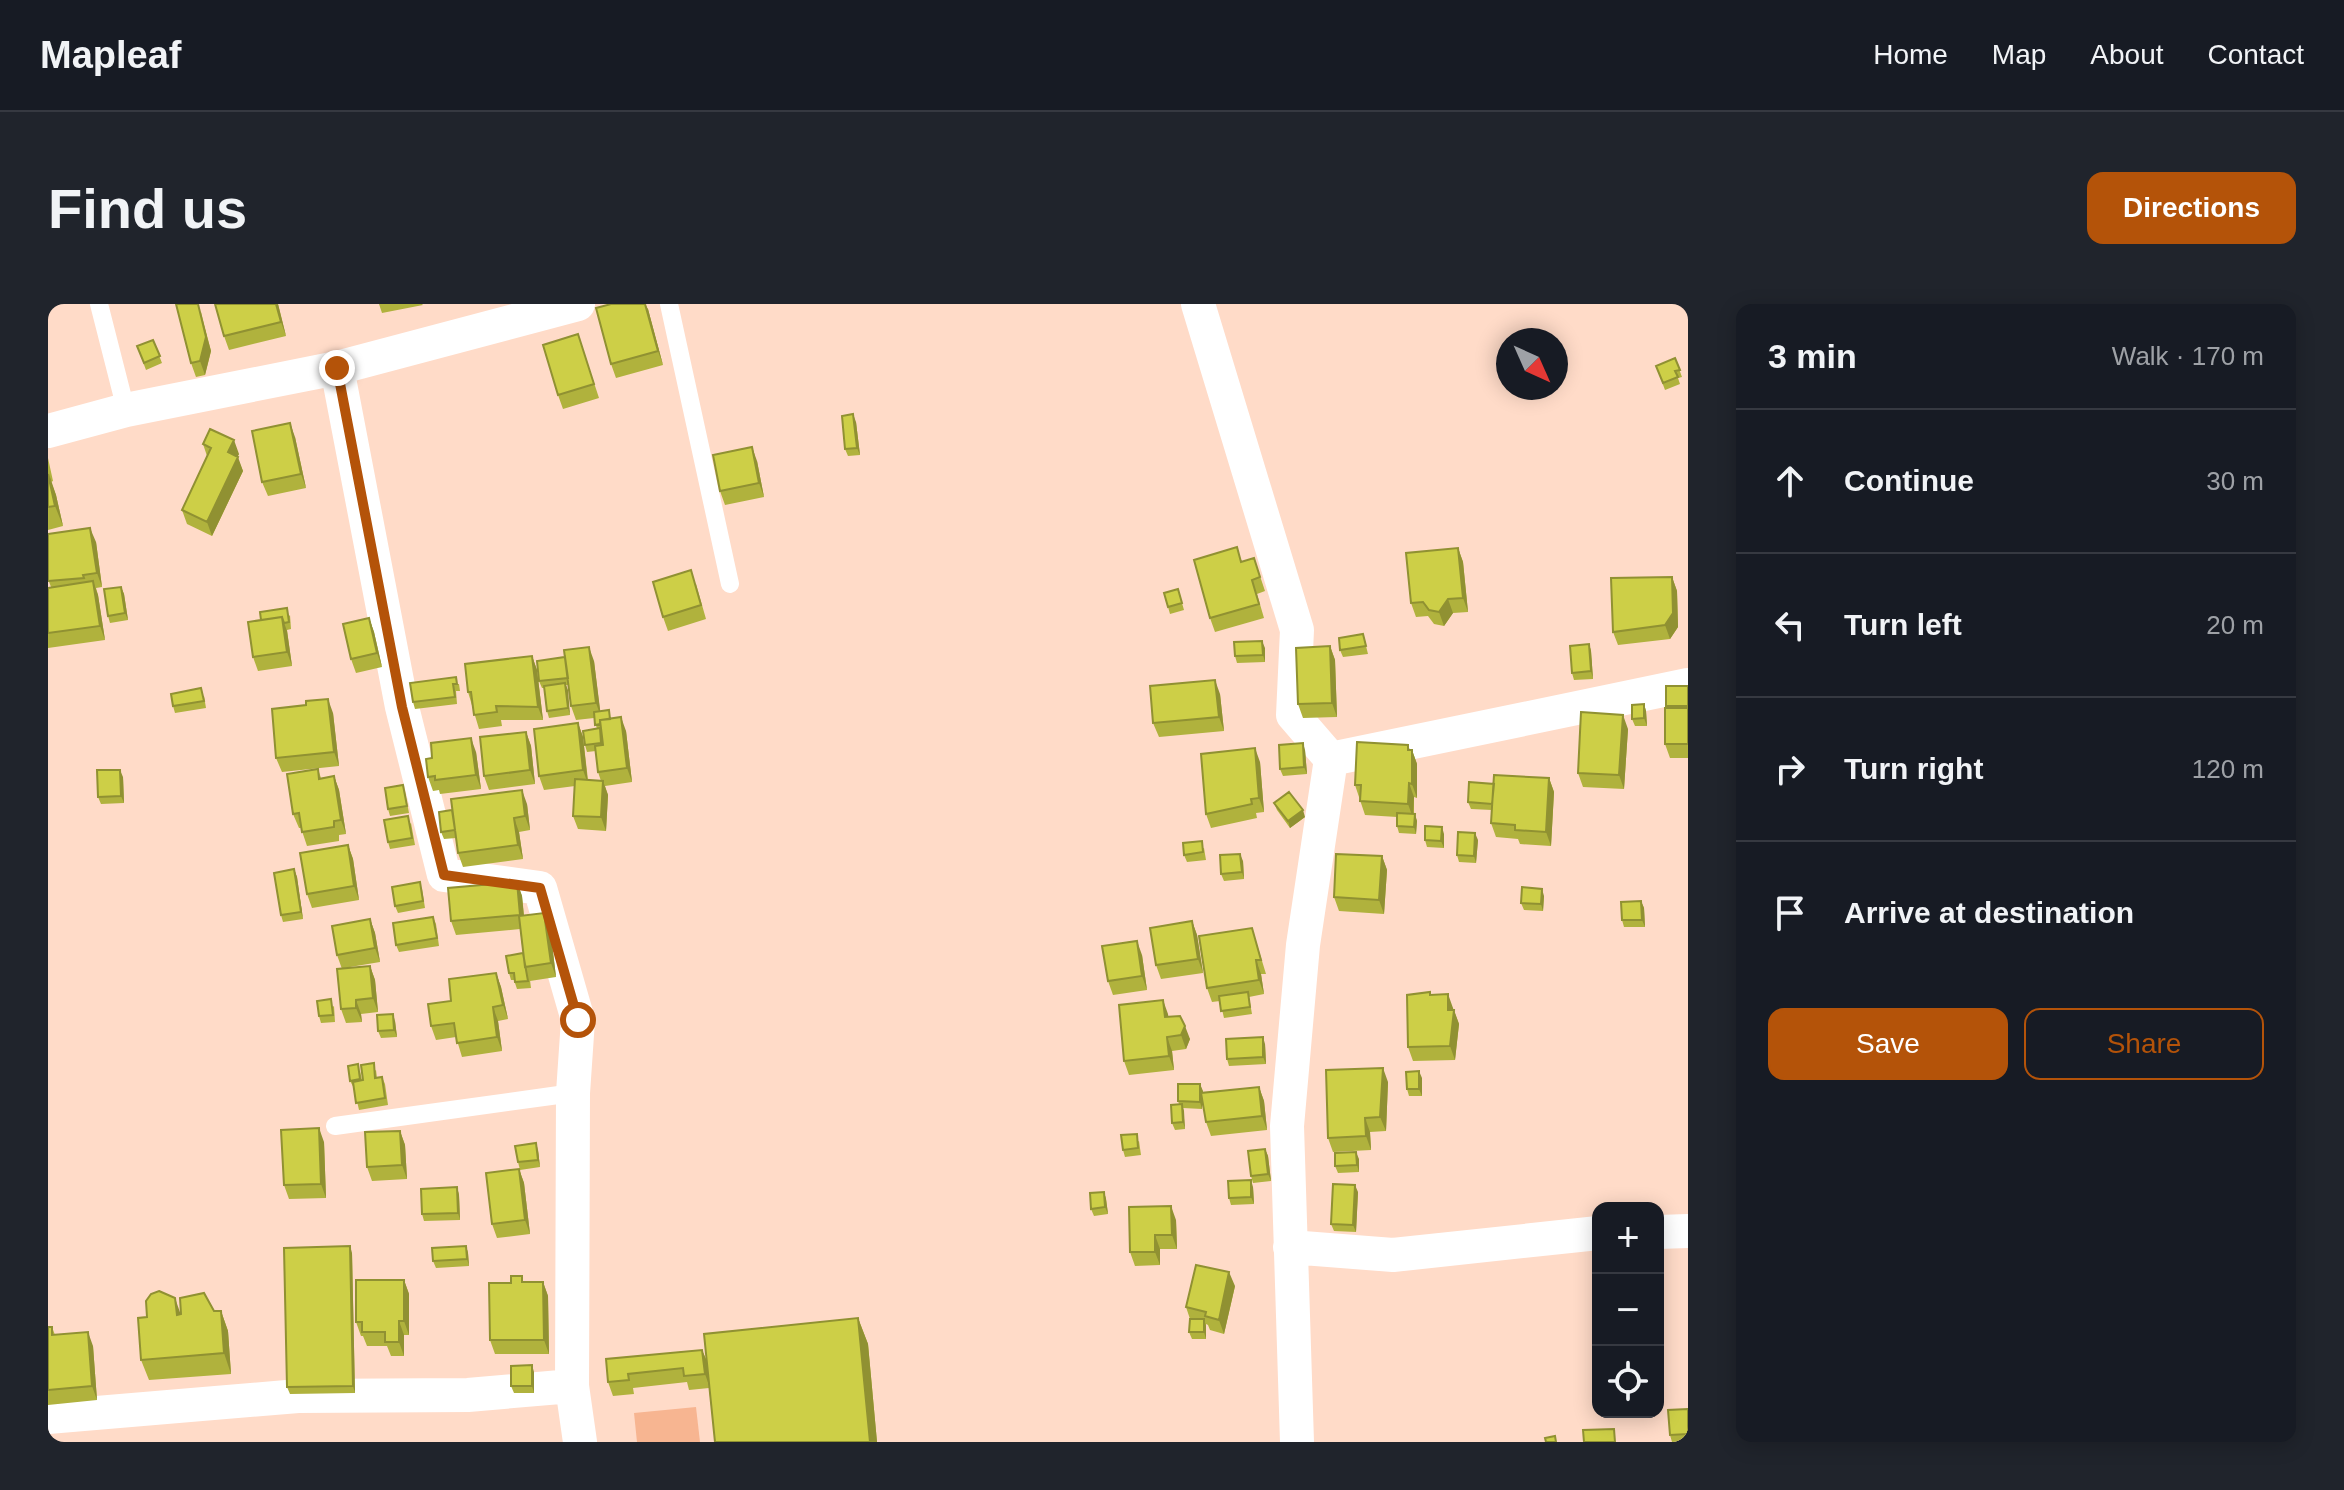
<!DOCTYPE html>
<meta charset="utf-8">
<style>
:root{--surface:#171b24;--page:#20242c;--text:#f1f3f6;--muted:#9ea1a6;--line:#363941;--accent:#b45309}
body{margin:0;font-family:Helvetica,sans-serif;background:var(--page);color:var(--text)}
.controls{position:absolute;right:24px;bottom:24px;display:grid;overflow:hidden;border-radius:16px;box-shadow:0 4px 20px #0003}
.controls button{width:72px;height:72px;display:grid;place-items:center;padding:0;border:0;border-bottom:2px solid var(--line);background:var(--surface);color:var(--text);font:40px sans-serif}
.compass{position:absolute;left:1448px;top:24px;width:72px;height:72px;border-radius:50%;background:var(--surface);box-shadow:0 4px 20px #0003;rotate:135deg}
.stop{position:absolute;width:24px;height:24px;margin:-18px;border:6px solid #b45309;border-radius:50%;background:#fff}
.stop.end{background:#b45309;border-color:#fff;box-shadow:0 2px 8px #0008}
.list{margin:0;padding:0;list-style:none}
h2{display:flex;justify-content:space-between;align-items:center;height:104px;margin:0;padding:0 32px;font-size:34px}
h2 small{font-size:26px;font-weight:400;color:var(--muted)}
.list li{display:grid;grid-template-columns:52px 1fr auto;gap:24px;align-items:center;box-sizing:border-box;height:144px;padding:0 32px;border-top:2px solid var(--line)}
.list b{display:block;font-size:30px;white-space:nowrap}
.list em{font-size:26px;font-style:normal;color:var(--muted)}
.actions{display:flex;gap:16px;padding:24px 32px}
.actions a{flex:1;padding:18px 0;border:2px solid var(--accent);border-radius:16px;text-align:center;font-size:28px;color:var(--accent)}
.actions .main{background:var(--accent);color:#fff}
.icon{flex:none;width:44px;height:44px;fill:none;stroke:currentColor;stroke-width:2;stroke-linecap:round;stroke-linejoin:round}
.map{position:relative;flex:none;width:1640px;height:1138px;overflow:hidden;border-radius:16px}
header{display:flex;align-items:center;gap:48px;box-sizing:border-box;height:112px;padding:0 40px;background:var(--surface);border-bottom:2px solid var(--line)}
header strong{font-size:38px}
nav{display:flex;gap:44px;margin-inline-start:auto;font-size:28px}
.intro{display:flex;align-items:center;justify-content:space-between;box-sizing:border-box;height:192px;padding:0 48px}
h1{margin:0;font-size:56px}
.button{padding:20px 36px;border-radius:16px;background:var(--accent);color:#fff;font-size:28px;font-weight:700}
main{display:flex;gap:48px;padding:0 48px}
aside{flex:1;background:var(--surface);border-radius:16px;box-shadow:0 4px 20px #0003}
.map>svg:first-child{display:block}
.green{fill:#f7b591}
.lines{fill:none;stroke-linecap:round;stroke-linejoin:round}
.lane{stroke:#fff;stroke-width:18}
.street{stroke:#fff;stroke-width:34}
.wall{fill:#b0b23d}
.shaded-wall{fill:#909132}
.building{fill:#cdcf47;stroke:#909132;stroke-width:2}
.route{stroke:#b45309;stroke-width:10}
</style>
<header>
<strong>Mapleaf</strong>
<nav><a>Home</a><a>Map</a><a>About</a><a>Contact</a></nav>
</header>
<div class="intro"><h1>Find us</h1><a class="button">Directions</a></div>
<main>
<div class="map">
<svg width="1640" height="1138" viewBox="0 0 1640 1138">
<rect width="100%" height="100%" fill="#ffdbc8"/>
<path class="green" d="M648,1103l4,35h-63l-3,-29z"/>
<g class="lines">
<path class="lane" d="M51,0l27,106
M621,0l61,280
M287,822l238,-33"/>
<path class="street" d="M1150,0l99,326 -4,85 38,44 -28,186 -16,181 10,316
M289,64l65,339 42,168 96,13 38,132 -5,73 -1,293
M0,127l78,-21 211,-42 241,-64
M1283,455l357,-74
M1610,928l30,-1
M1242,943l103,8 205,-22
M0,1113l250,-21 170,-1 104,-9 8,56"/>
</g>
<path class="wall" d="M230,0l8,32 -57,14 -5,-14z
M331,0h43l1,1 -41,8z
M1634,0h6v3l-5,1z
M600,5l15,56 -47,13 -5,-14z
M153,8l10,39 -6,24 -9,2 -5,-14z
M530,30l21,64 -36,11 -5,-14z
M105,36l9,23 -16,7 -9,-24z
M1627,54l7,19 -4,1 2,6 -15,6 -9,-24z
M808,118l4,33 -12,1 -3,-7z
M247,133l11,51 -38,8 -6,-14z
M155,140l36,10 -2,3 6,14 -31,65 -25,-12 -5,-14 25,-54z
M0,154l5,23 -2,1 5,13 7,31 -15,4z
M709,157l7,36 -39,8 -5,-14z
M48,238l6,45 -6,1 2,7 7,45 -57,8v-60l3,-1 -3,-8z
M1410,244l5,14 5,50 -15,1 -9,13 -10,-2 -6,-8 -12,1 -5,-14z
M1206,254l11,33 -8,3 7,24 -49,14 -5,-14 32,-56z
M1624,273l5,14 1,36 -8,12 -52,6 -5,-13z
M648,280l10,35 -38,12 -5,-14z
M73,283l3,7 4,26 -18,3 -2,-7z
M1130,285l6,21 -14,4 -6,-21z
M242,311l1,14 -4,1 5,36 -34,5 -5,-14z
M321,314l5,14 8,35 -26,6 -5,-14z
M1315,330l5,20 -25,3 -3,-7z
M1541,340l2,7 2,28 -19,1 -2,-7z
M1282,342l5,14 2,57 -34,1 -5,-14z
M1217,344v14l-28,1 -2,-7z
M484,352l5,14 6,50h-42l1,6 -23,3 -11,-37z
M546,357l6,50 12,8 14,12 6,51 -27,4 3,9 -2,36 -28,-2 -5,-13 2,-30 -31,4 -5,-14 39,-53 5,14 5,43 13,1 -3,-9 -2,-21 -9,1 -2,-7 12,-16 -3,-11 -18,2 -5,-14 -2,-21h-3l4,30 -21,3 -2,-7 -3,-23h-2l-3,-7z
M362,379l49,1 1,7h-4l1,13 -42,5 -2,-7z
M1640,382v72h-18l-5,-14 1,-38z
M1172,390l4,37 -65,6 -6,-14z
M156,392l2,12 -31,5 -2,-7z
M1596,400l2,7 1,15h-12l-3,-7z
M285,409l6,53 -57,6 -6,-14z
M1580,425l-4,60 -41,-2 -5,-14z
M478,428l5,14 4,38 -46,6 -5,-14z
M1257,446l2,24 -24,2 -3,-7z
M1361,446h3l5,14v34l-3,-1v17l3,7 -1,13 -17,-1 -2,-7v-9l-32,-2 -10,-30z
M428,448l5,37 -41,5 -1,-4 -6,1 -5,-14 4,-19z
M1212,458l4,50 -8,1 1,5 -46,10 -5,-14z
M270,465l3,9 13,-2 5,14 7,44 -7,1v6l-32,5 -6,-18h-2l-6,-14z
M75,473l1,26 -23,1 -3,-7z
M1501,474l5,14 -3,54 -31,-2 -2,-5 -22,-2 -5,-14 1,-13 -21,-1 -3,-7 26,-18z
M357,488l4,21 -19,3 -2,-7z
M1226,499l31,14 -15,11 -13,-18z
M479,500l3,26 -11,2 4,27 -60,8 -5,-14 -2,-15 -12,1 -3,-7 11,-22z
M363,519l4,22 -25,4 -2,-7z
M1396,530v14l-17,-1 -2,-7z
M1430,536l-2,23 -17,-1 -2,-7z
M300,541l5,14 6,41 -47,8 -5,-14z
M1156,544l2,12 -19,2 -3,-7z
M1334,552l5,14 -3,44 -45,-3 -5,-14z
M1195,557l1,18 -20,2 -3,-7z
M246,565l3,8 6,42 -20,3 -2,-7z
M469,578l5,14 2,19 26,12 6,50 -26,4v-1l1,8 -14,1 -3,-9h-3l-2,-7 14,-20 -3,-24 -64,6 -5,-14z
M374,585l3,19 -27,5 -3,-7z
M1496,592l-1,15 -19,-1 -3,-7z
M1593,597l3,7 1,19h-21l-2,-7z
M385,613l3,7 3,22 -40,6 -3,-7z
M322,615l5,14 5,29 -36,6 26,-2 5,14 3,32 -17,2 1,8 -16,1 -5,-14 1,-40 -5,-14z
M1144,617l5,14 6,38 -42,6 -5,-14z
M1204,624l14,46h-5l3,20 -15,3 3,17 -28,4 -4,-17 -8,1 -5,-14z
M1094,651l5,35 -34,5 -5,-14z
M448,669l5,14 7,32 -10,2 4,30 -40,6 -6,-20 -20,3 -5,-14 20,-25z
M1383,691l22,13 6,16 -4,36 -42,1 -5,-14z
M286,702l1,16 -14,1 -2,-7z
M1120,710v3l22,22 -4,10 -14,2 2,19 -45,5 -5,-14z
M347,717l2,16 -16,1 -3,-7z
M1217,740l1,20 -37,2 -2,-7z
M328,766l1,8 5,-1 3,7 3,21 -29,5 -5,-22 -4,-7 10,-10 2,9z
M1374,774v18h-13l-2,-7z
M1340,778l-2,49 -16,1 1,18 -38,2 -5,-14z
M1152,780l3,9 56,-6 5,14 3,29 -56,6 -5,-14 -4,-21v8l-19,-1 2,21 -10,1 -3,-7 7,-19 -1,-3z
M352,827l5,14 2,34 -35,2 -5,-14z
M1091,837l2,14 -16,2 -2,-7z
M276,838l2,56 -37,1 -5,-14z
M1217,845l3,7 3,25 -18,2 -2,-7z
M490,846l2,17 -20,3 -2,-8z
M1311,855v13l-21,1 -3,-7z
M471,865l5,14 6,51 -33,4 -5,-14z
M409,883l2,8 1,25 -36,1 -2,-7z
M1205,883l1,17 -23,1 -2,-7z
M1056,888l2,7 2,15 -14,2 -3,-7z
M1310,888l-2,40 -22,-1 -3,-7z
M1128,916l1,29h-17v16l-25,1 -5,-14z
M418,942l2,7 1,13 -33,2 -3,-7z
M304,949l3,140 -65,1 -3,-7z
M356,976l5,14v41h-5v21h-13l-4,-10h-20l-4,-10h-2l-5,-14z
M476,978h19l5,14 1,58h-54l-5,-14z
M1187,982l-11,48 -14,-4 -2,-5 -2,-1v15h-14l-3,-7 1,-13 -4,-12z
M173,1007l7,20 3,43 -82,6 -8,-20 40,-46z
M810,1014l10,26 9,98h-162l-6,-54 -20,2 -2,-8 -54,6 1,6 -21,2 -5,-14 -2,-23 96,-9 5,11z
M0,1023h4l3,8 38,11 4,54 -49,5z
M486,1068v21h-20l-3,-7z
M1640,1105v33h-16l-2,-7z"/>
<path class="shaded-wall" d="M150,0l13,47 -6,24 -5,-14z
M228,0h2l8,32 -5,-14z
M597,0l3,5 15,56 -5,-14z
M805,110l3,8 4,33 -3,-7z
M242,119l5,14 11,51 -5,-14z
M186,136l5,14 -6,12 -5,-14z
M704,143l5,14 7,36 -5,-14z
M190,153l5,14 -31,65 -5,-14z
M1,170l7,21 7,31 -8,-20z
M42,224l6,14 6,45 -5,-14z
M1410,244l5,14 5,50 -5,-14z
M1624,273l5,14 1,36 -8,12 -5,-14z
M45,277l5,14 7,45 -5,-14z
M73,283l3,7 4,26 -3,-7z
M1400,295l5,14 -9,13 -5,-14z
M234,313l5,14 5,35 -5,-14z
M321,314l5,14 8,35 -5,-14z
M1214,337l3,7v14l-2,-7z
M1541,340l2,7 2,28 -2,-8z
M1282,342l5,14 2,57 -5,-14z
M541,343l5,14 7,56 -5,-14z
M484,352l5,14 6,50 -5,-13z
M1167,376l5,14 4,37 -5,-14z
M517,379l3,7 2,25 -2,-7z
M280,395l5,14 6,53 -5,-14z
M1596,400l2,7 1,15 -3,-8z
M1575,411l5,14 -4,60 -5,-14z
M573,413l5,14 6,51 -5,-14z
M530,419l5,14 5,47 -5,-14z
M478,428l5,14 4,38 -5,-14z
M423,434l5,14 5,37 -5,-14z
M1255,439l2,7 2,24 -3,-7z
M1360,441l4,11v-6l5,14v34l-5,-14z
M1207,444l5,14 4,50 -5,-14z
M72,466l3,7 1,26 -3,-7z
M286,472l5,14 7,44 -5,-14z
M1501,474l5,14 -3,54 -5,-14z
M555,477l5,14 -2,36 -5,-14z
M1361,479l5,14 -1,21 -5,-14z
M474,486l5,14 3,26 -5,-14z
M1255,506l2,7 -15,11 -2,-7z
M1367,510l2,7 -1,13 -2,-7z
M466,514l5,14 4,27 -5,-14z
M1394,523l2,7v14l-3,-7z
M1427,529l3,7 -2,23 -2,-7z
M300,541l5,14 6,41 -5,-14z
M1192,550l3,7 1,18 -2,-7z
M1334,552l5,14 -3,44 -5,-14z
M246,565l3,8 6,42 -2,-7z
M469,578l5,14 3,33 -5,-14z
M1494,585l2,7 -1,15 -2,-7z
M1593,597l3,7 1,19 -3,-7z
M496,609l6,14 6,50 -5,-14z
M322,615l5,14 5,29 -5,-14z
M1144,617l5,14 6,38 -5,-14z
M1089,637l5,14 5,35 -5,-14z
M1208,656l5,14 3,20 -5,-14z
M322,662l5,14 3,32 -5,-14z
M448,669l5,14 7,32 -5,-14z
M1400,690l5,14v6l1,-4 5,14 -4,36 -5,-14z
M308,696l5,14 1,8 -6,-14z
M1115,696l5,14 2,17 -5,-14z
M445,703l5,14 4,30 -5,-14z
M345,710l2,7 2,16 -3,-7z
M1137,722l5,13 -4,10 -5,-14z
M1119,733l5,14 2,19 -5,-14z
M1215,733l2,7 1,20 -3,-7z
M1335,764l5,14 -2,49 -6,-14z
M1371,767l3,7v18l-3,-7z
M1152,780l3,7 -1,18 -2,-7z
M1211,783l5,14 3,29 -5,-14z
M1134,800l2,7 1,18 -2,-7z
M1317,814l5,14 1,18 -5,-14z
M271,824l5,14 2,56 -5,-14z
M352,827l5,14 2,34 -5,-14z
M488,839l2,7 2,17 -2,-7z
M1217,845l3,7 3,25 -3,-7z
M1308,848l3,7v13l-2,-7z
M471,865l5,14 6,51 -5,-14z
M1203,876l2,7 1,17 -3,-7z
M1307,881l3,7 -2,40 -3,-7z
M409,883l2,8 1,25 -2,-7z
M1056,888l2,7 2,15 -3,-7z
M1123,902l5,14 1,29 -5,-14z
M1107,931l5,14v16l-5,-13z
M302,942l2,7 3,140 -2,-7z
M418,942l2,7 1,13 -2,-7z
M1181,968l6,14 -11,48 -5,-14z
M356,976l5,14v41l-5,-14z
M495,978l5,14 1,58 -5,-14z
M127,994l7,20 -5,-3z
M173,1007l7,20 3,43 -7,-21z
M810,1014l10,26 9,98h-7z
M1156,1015l2,7v13l-2,-7z
M351,1017l5,14v21l-5,-14z
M40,1028l5,14 4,54 -5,-14z
M654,1046l6,14 2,24 -5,-14z
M484,1061l2,7v21l-2,-7z"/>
<path class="building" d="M128,0h22l8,33 -6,24 -9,2z
M167,0h61l5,18 -57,14z
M563,0h34l13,47 -47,13 -15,-56z
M530,30l16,50 -36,11 -15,-50z
M105,36l7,16 -16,7 -7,-17z
M1627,54l5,12 -5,1 3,6 -15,6 -7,-17z
M805,110l4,34 -12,1 -3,-33z
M242,119l11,51 -39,8 -10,-51z
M162,125l24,11 -6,12 10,5 -31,65 -25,-12 29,-62 -8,-4z
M704,143l7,36 -39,8 -7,-36z
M0,170l7,32 -7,1z
M42,224l7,45 -14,2 1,3 -36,3v-47z
M1189,243l4,15 13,-4 6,19 -8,3 7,24 -49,14 -16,-58z
M1410,244l5,50 -15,1 -9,13 -10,-2 -6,-8 -12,1 -5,-50z
M643,266l10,35 -38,12 -10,-35z
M1624,273l1,36 -8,12 -52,7 -2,-54z
M45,277l7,45 -52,7v-45z
M73,283l4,26 -17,3 -4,-27z
M1130,285l4,14 -14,4 -4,-14z
M239,304l2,14 -5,1 -2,-6 -21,3 -1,-8z
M234,313l5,35 -34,5 -5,-35z
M321,314l8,35 -26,6 -8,-35z
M1315,330l3,12 -26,4 -1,-12z
M1214,337l1,14 -28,1 -1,-14z
M1541,340l2,27 -19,2 -2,-27z
M1282,342l2,57 -34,1 -2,-56z
M541,343l7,56 -25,3 -7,-56z
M484,352l6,51 -42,-1 1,6 -23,3 -3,-23h-3l-3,-28z
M517,353l3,21 -29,3 -2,-20z
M408,373l1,7h-4l2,13 -42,5 -3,-19z
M1167,376l4,37 -66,6 -3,-37z
M517,379l3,25 -21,3 -3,-25z
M1618,382h22v20h-22z
M153,384l3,13 -31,5 -2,-12z
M280,395l6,53 -58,6 -4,-49 34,-4v-4z
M1596,400v14l-12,1v-14z
M1617,404h23v36h-23z
M561,406l1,9 -10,1v4l-5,1 -1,-13z
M1533,408l42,3 -4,60 -41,-2z
M573,413l6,51 -29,4 -3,-26 8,-1 -3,-25z
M530,419l5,47 -44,6 -5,-47z
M552,424l1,15 -16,2 -2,-14z
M478,428l4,38 -46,6 -4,-39z
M423,434l5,37 -41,5v-4l-7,1 -2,-18 6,-1 -1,-15z
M1309,438l51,3v5h4v34l-3,-1 -1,21 -48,-3 1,-16h-6z
M1255,439l1,24 -24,2 -1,-24z
M1207,444l4,50 -8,1 1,5 -46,10 -5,-60z
M270,465l1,10 15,-3 7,44 -7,1v6l-32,5 -3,-19 -6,1 -6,-40z
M49,466h23l1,26 -23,1z
M1446,471l55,3 -3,54 -31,-2v-5l-24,-2z
M527,475l28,2 -2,36 -28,-1z
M1421,478l25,2 -2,20 -24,-2z
M355,481l4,21 -19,3 -3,-21z
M474,486l3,26 -11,2 4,27 -60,8 -7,-54z
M1241,488l14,18 -15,11 -14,-18z
M404,506l3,20 -14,2 -2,-20z
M1349,509l18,1 -1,13 -17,-1z
M360,512l4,22 -24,4 -4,-22z
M1377,522l17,1 -1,14 -16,-1z
M1410,528l17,1 -1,23 -17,-1z
M1154,537l1,11 -19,3 -1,-12z
M300,541l6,41 -47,8 -7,-41z
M1192,550l2,18 -21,2 -1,-19z
M1288,550l46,2 -3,44 -45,-3z
M246,565l7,43 -20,3 -7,-42z
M372,578l3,19 -28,5 -3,-19z
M469,578l3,33 -69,6 -3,-33z
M1474,583l20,2 -1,15 -20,-1z
M1593,597l1,19h-20l-1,-18z
M496,609l7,50 -26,4 -6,-51z
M385,613l4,21 -41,7 -3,-22z
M322,615l5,29 -38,7 -5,-29z
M1144,617l6,38 -42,6 -6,-37z
M1204,624l9,32h-5l3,20 -52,8 -8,-52z
M1089,637l5,35 -34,5 -6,-35z
M475,649l5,28 -13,1 -1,-9h-5l-3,-17z
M322,662l3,32 -17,2v8l-15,1 -4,-40z
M448,669l7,32 -10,2 4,30 -40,6 -3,-20 -23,3 -3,-22 23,-3 -2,-22z
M1200,688l2,15 -29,4 -2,-15z
M1382,688v3l18,-1v16h6l-4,36 -42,1 -1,-52z
M283,695l2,16 -14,1 -2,-15z
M1115,696l2,17 15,-1 5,10 -4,9 -14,2 2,19 -45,5 -5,-56z
M345,710l1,16 -16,1 -1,-16z
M1215,733v20l-36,2 -1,-20z
M326,759l1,15 7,-1 3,21 -29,5 -3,-21 10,-2 -2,-15z
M310,760l2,15 -10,2 -2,-15z
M1335,764l-3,49 -15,1 1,18 -38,2 -2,-68z
M1371,767v18h-12l-1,-17z
M1130,780h22v18l-22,-1z
M1211,783l3,29 -56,6 -5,-29z
M1134,800l1,18 -11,1 -1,-18z
M271,824l2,56 -37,1 -3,-55z
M352,827l2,34 -35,2 -2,-35z
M1089,830l1,14 -15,2 -2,-15z
M488,839l2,17 -20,2 -3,-16z
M1217,845l3,25 -17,2 -3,-25z
M1308,848l1,13 -22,1v-13z
M471,865l6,51 -33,4 -6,-51z
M1203,876v17l-22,1 -1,-17z
M1285,880l22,1 -2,40 -22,-1z
M409,883l1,26 -36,1 -1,-25z
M1056,888l1,15 -14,2 -1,-16z
M1123,902l1,29h-17v17h-25l-1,-45z
M302,942l3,140 -66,1 -3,-139z
M418,942l1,13 -34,2 -1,-13z
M1148,961l33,7 -10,48 -14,-4 1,-4 -20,-5z
M463,972h11v6h21l1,58h-54l-1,-57h22z
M308,976h48v41h-5v21h-14v-10h-23v-10h-6z
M111,987l16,7 2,17 4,-1 -1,-16 24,-5 10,18h7l3,42 -83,7 -3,-42 9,-1 -1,-16 5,-7z
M810,1014l12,124h-155l-11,-108z
M1142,1015h14v13h-15z
M0,1023h4v8l36,-3 4,54 -44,4z
M654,1046l3,24 -21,2 -1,-8 -55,6 1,6 -21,2 -2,-23z
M484,1061v21h-21v-20z
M1640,1105v25l-18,1 -2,-25z
M1566,1125l1,13h-31l-1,-12z
M1507,1132l1,6h-10l-1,-4z"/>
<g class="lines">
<path class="route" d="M289,64l65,339 42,168 96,13 38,132"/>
</g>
</svg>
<div class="controls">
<button>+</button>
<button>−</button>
<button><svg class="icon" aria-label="locate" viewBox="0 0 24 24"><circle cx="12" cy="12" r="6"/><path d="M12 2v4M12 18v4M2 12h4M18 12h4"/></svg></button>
</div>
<svg class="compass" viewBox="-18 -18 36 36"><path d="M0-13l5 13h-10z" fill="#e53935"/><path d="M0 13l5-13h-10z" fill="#9ea1a6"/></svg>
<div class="stop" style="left:530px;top:716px"></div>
<div class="stop end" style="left:289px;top:64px"></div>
</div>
<aside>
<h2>3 min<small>Walk · 170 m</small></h2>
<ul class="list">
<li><svg class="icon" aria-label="ahead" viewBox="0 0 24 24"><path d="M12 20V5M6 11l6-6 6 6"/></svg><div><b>Continue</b></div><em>30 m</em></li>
<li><svg class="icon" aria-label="left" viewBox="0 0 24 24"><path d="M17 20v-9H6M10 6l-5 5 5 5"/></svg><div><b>Turn left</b></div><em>20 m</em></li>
<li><svg class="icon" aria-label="right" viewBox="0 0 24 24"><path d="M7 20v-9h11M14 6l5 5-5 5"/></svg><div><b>Turn right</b></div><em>120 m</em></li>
<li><svg class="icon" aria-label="arrive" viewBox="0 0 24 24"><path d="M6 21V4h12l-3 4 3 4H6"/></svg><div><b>Arrive at destination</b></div></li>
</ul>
<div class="actions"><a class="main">Save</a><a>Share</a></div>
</aside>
</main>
